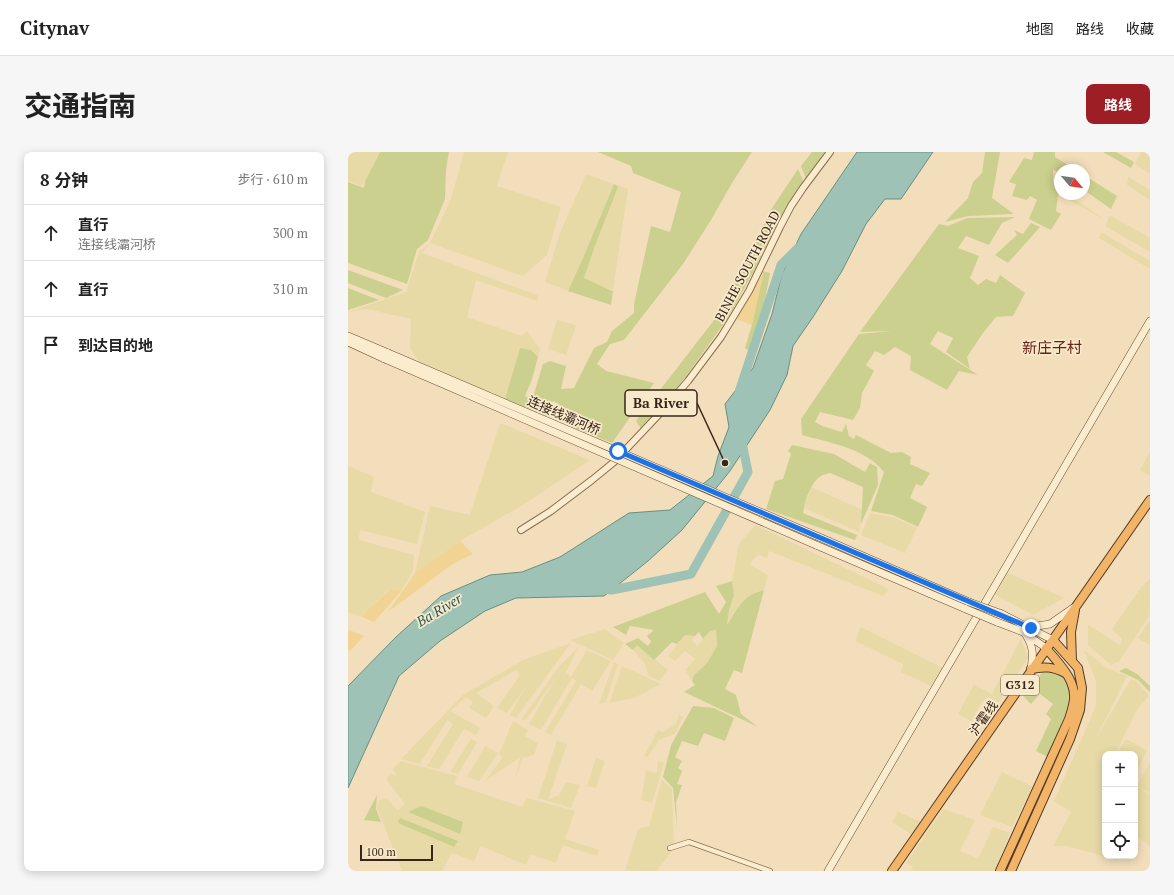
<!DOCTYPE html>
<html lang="zh">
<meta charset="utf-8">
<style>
:root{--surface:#fff;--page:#f6f6f6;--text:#222;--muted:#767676;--line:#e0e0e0;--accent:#9e1e26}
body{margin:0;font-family:"PT Serif","Noto Sans SC",serif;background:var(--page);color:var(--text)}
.controls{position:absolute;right:12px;bottom:12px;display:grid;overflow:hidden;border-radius:8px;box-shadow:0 2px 10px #0003}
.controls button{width:36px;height:36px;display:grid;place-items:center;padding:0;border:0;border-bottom:1px solid var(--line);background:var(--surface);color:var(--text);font:20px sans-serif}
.compass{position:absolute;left:706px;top:12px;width:36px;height:36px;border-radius:50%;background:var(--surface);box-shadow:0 2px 10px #0003;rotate:119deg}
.scale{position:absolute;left:12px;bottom:10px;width:73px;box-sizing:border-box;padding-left:4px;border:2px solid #37261a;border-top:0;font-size:11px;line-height:14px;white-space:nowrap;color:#37261a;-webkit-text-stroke:3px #f8e9cb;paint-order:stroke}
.stop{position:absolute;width:12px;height:12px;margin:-9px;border:3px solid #1a73e8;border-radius:50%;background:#fff}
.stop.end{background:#1a73e8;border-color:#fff;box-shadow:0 1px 4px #0008}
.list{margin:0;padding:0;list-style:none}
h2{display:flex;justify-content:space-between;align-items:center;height:52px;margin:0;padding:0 16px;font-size:17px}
h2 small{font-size:13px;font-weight:400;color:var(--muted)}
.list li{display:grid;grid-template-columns:26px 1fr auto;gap:12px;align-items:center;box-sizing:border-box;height:56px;padding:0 16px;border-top:1px solid var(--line)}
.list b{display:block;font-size:15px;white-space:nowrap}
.list p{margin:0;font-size:13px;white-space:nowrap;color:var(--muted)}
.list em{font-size:13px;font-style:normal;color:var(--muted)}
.icon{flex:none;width:22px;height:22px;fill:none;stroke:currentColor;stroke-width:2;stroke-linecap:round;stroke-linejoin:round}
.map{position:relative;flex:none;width:802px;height:719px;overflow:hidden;border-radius:8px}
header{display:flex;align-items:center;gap:24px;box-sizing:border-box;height:56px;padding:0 20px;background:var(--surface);border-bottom:1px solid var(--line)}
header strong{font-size:19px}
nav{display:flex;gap:22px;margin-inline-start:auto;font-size:14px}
.intro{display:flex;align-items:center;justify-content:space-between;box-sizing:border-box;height:96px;padding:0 24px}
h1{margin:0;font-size:28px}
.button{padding:10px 18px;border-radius:8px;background:var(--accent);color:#fff;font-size:14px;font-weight:700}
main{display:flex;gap:24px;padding:0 24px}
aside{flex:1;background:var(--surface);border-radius:8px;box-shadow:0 2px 10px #0003}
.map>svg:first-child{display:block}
.farmland{fill:#e8daa7}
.green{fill:#ccd08e}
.sand{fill:#f1d394}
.water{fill:#9fc2b6;stroke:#669083}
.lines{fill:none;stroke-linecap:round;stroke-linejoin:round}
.river{stroke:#9fc2b6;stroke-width:9}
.minor-casing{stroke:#8a6d53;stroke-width:6}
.tertiary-casing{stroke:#8a6d53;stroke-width:8}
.secondary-casing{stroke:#6b4e37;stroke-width:8}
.trunk-casing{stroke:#573b28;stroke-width:10}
.minor{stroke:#fcecce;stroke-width:4.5}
.tertiary{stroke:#fcecce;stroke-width:6}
.secondary{stroke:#fcecce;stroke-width:7}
.trunk{stroke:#f2b467;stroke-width:8}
.secondary-bridge-casing{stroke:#6b4e37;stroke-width:8;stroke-linecap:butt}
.secondary-bridge{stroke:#fcecce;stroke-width:7}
.route{stroke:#1a73e8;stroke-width:5}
.labels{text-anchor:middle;stroke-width:3.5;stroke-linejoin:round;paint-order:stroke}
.shield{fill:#f8e9cb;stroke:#71604f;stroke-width:1}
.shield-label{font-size:12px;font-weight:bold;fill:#37261a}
.street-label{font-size:13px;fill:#37261a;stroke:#f8e9cb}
.water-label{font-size:14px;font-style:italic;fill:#275953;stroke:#f8e9cb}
.quarter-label{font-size:15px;fill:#682215;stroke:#f8e9cb}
.leader{fill:none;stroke:#37261a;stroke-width:1.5}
.callout-dot{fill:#37261a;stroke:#f8e9cb;stroke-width:1.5}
.callout{fill:#f8e9cb;stroke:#37261a;stroke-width:1.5}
.callout-label{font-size:14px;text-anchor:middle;font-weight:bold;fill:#37261a}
</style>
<header>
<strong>Citynav</strong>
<nav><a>地图</a><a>路线</a><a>收藏</a></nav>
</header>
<div class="intro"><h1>交通指南</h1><a class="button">路线</a></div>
<main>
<aside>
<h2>8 分钟<small>步行 · 610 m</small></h2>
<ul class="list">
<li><svg class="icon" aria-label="ahead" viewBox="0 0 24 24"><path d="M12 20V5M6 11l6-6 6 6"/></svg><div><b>直行</b><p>连接线灞河桥</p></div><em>300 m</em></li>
<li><svg class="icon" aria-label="ahead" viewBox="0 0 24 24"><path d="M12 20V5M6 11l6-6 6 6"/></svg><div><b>直行</b></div><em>310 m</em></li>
<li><svg class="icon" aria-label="arrive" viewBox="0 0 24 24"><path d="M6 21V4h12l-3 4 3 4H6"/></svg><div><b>到达目的地</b></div></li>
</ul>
</aside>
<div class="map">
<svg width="802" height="719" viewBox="0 0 802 719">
<rect width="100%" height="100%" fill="#f2debb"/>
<path class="farmland" d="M0,0h31l-14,29 -4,5 -13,-5z
M116,0h44l-11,34 64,21 -14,48 -24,21 -93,-33 21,-44z
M793,0h9v22l-15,-10z
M238,22l42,15 -15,101 -17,-5 -12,-7 30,-94 -31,74 -15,33 -23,-9 15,-49z
M780,25l22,13v10l-23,-15z
M721,43l36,25 -38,-21z
M762,63l40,23v14l-45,-26z
M753,80l49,29v8l-51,-31z
M81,93l-7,8 117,43 -2,5 -61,-21 -9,37 55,19 5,-5 13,18 -2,8 -7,-7 -11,-2 -15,51 -85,-36 -10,-15 1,-29 -44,-10 -19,3 58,-20 13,-41z
M209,168l19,5 -10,30 -18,-6z
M152,271l90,37 -62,42 -68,39 -45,32 15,-67 40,9z
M802,299v25l-10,-6z
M0,314l26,11 -3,15 54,20 -8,32 -57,-14 -1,10 55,15 -1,16 -12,20 -11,-2 -24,22 -4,6 -14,-5z
M463,335l52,23 -4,22 -55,-24z
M522,361l23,4 24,11 -12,25 -44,-18z
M407,373l134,64 -6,7 -114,-45 -2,7 -9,-3 -9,9 19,11 -4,15 -8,2 -29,34 2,-16 5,-15 -2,-14 7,-37z
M658,420l58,26 -31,17 -39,-21z
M802,427v36l-31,46 -8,4 -23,-20v-20l32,20 2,-6 -10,-10 30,-43z
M802,468v25l-12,-7z
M513,475l82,41 -12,18 -30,-14 2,-8 -48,-23z
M257,477l19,14 -11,17 -43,-20z
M368,478l1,16 -10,17 -13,12 -2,6 -7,-11 10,-11 -10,-8 -10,10 -7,-5 17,-21 10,1 -3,4 5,6 13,-15z
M673,487l7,19 -29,44 -11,-5 -5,3 -12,21 -13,-7 16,-30 18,10z
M223,491l-55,75 -6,-3 16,-29 -19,27 -10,-5 23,-33 -4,-5 -40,23 18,13 -8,12 -17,-10 4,-6 -7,-5 -16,14 30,17 -4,7 -12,-6 -25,40 -12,-3 26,-42 -6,-4 -27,44 -19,-5 62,-64 60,-35z
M289,493l31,25 -9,11 -10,-5 -4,-12 -12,-14z
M231,494l-13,26 5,5 16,-27 24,11 -19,30 -11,-7 -30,51 -6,-3 31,-51 -4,-3 -31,52 -12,-6 27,-47 -30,43h-5l37,-52z
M736,498l23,18 20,8 -33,66 37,-63 5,2 13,15 -11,12 -23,46h-10v102h13l-1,4 -50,-14h-14l18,-34 -17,-11 42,-95v-25z
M266,510l4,2 -12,38 -7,2z
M274,514l39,18 -27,14 -25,5z
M331,562l4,3 -8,17 -16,6 -11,17 -4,-1 14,-26 5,2 13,-8z
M165,569l15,9 -3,6 13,7 -4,12 -11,3 -7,19 4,-20 -36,25 19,-25 -4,-3z
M123,587l6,3 -19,32 -8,-2z
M778,587l21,11 -12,25v-21h-18z
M209,588l10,4 -19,56 11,-5 7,-13 14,3 -9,23 -33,-10z
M137,594l13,7 -19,28 -12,-4z
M248,606l9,3 -9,27 -9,-2z
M53,609l56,15 -2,8 67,23 5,-9 48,13 -10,28 34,11 -2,6 -34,-11 -7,18 -26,-9 -4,11 -45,-19 -7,15 -22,-8 -10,18h-40l-25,-63 1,-7 8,-3 12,12 7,-6 -19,-25 5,-6 6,4 -4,-8z
M310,609l6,2 -12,40 -11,-3 5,-29 11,2z
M802,610v32l-13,-8z
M654,620l31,15 -21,40 -32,-12z
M314,628l10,9 2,59 -17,23h-16l-2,-1 -1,1h-13l13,-42 11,-3z
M787,634l15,9v51l-15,-10z
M595,657l32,11 -15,31 18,8 15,-32 17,6 -15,38h-84l2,-5 -7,-3z
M550,660l24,10 -10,13 -20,-13z"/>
<path class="green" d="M32,0h69l-3,17 -1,30 -17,41 -11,9 -10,35 -59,-21v-81l16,6 1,-7z
M250,0h154l-20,31 -21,37 -28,44 -59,76 -14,4 -13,20 9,7 48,12 -42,60 -40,-16 3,-11 -21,-15 -11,6 -6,-3 10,7 1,6 -43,-18 15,-51 11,2 7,7 -6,22 -7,17 7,4 11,-36 7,-3 16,5 -5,23 13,-1 20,-40 13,-6 5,-11 22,-18v-9l17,-78 19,6 11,-40 -48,-19 -2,-7z
M464,0h14l-20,27 -5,-13z
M637,0h15l-8,46 22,16 -46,2 -23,6 23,-24 5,-16 9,-9z
M686,0h21v5l21,13h-16v4l-7,-5v14l6,5 -3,23 5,3 -10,16 -22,-11 8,-19 -7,-4 -3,4 -15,-4 4,-12 -7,-2 15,-24 8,2z
M755,0h13l18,10 -3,6z
M450,17l6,13 -37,65 -6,3 -7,-4 16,-35z
M736,23l33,21 -6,13 -27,-19z
M266,32l4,3 -22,56 -12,35 28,13 1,-1 -2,15 -43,-14 15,-33z
M667,65l-13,6 -13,22 -23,-9 -8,12 21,8 -9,22 8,7 8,-6 10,4 4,-8 25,18 -12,23 -17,1 -13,16 -16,24 3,12 -24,-17 7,-14 -15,-7 -8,13 48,31 -19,-4 -12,19 -37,-20 1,-14 -16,-9 -11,8 -9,-4 -9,14 8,6 -12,22 -2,15 -7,12 -33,-8 -5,10 7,4 20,6 4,-8 3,12 5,3 2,-4 35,18 11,-1 9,5 -1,7 20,9 -8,13 -6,-2 -6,14 17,9 -9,20 -25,-12 -22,-4 13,-39c-19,-24 -54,-29 -82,-37l-1,-16 58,-85 32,-3 -31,1 79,-108 9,2 19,-8z
M683,71l9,4 -32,36 -13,-8 22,-20 -3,-5 9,4z
M403,100l11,4 -34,62 -63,87 -24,24 -5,-8 82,-106z
M0,118l55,20 -17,8 -38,-15z
M415,119l7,2 -4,22 -15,57 -6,-4 7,-23z
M0,136l31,12 -31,10z
M444,293l42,9 31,18 5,-9 7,4 1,18 -17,39 2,-37 -33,-14c-2,1 -6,1 -9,3 -11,7 -16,25 -18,37l54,22 -2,5 -89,-31 9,-28 8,-2 8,-25 -3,-3z
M384,429l2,14 -5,15 -2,15c12,-17 14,-29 37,-35l-22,83 -8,-3 -9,19 11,6 5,19 17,13 -74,-35 11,-7 -3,-4 2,-6 13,-12 10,-17 -1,-16 -6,1 -7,8 -4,-7 -4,4 -10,-1 -8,9 -5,-2 -18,18 -17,-15 -4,5 -8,-6 13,-6 10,8 3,-5 -4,-5 7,-6 -24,-4 -4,9 -13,-8 92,-35 14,22 7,-12 -10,-16z
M778,516l11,6 13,12v6l-12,-12 -19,-9z
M697,517l15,3 8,8 2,24 -22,53 -12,-6 15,-32 -5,-5 7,-10 -13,-10 -9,10 -8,-8z
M345,554l21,2 20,10 -9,23 -21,-8 -6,13 -16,-5 -7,16 7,4 -4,7 4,3 -5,13 5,1 -6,18 1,25 -4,-40 -10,-11 8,-32z
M29,643l-1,14 5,13 -17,-2z
M73,654l42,16 -3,12 -52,-22z
M52,666l58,23 -4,6 -56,-24z"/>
<path class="sand" d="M416,120l-12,53 -16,-6z
M112,389l13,13 -22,11 -63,47 27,-39z
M43,437l10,2 -27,31 -12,-5 4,-6z
M1,478l15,6 -14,15 -2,-1v-18z"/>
<path class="water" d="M509,0h76l-32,47h-16l-19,25 -24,47 -29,46 -20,29 -6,29 -17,35 -40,61 -48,59 -34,31 -44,35 -88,2 -31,13 -45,30 -41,35 -51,112v-102l48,-49 45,-41 49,-21 32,-3 38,-15 69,-44 41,-3 43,-34 5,-20 11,-29 -4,-23 28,-36 19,-54 10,-40 19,-40z"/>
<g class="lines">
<path class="river" d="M391,240l42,-127 18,-18
M251,437l13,1 79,-16 57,-102 -7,-34"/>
<defs>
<path id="minor" d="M322,696l19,-6 81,29"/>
<path id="tertiary" d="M173,378l30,-19 41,-31 22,-18 50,-53 24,-28 33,-44 28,-46 31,-64 11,-21 12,-18 27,-36"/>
<path id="secondary" d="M0,184l40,17
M0,190l37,17
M471,385l150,65
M468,393l150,64
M654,462l51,26
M649,470l26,10 23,16
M683,475l19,-3 23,-16
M678,483c8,13 7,20 5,34
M480,719l322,-550"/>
<path id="trunk" d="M724,509l-1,-29 4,-22
M683,517c14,-3 22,-2 34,4
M544,719l258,-371
M652,719l69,-152c2,-6 4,-13 5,-19 2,-21 -16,-37 -28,-52
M663,719l59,-132 10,-29 2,-22 -4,-20 -25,-28"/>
</defs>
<use href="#minor" class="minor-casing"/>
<use href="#tertiary" class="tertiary-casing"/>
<use href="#secondary" class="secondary-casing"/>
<use href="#trunk" class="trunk-casing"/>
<use href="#minor" class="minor"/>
<use href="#tertiary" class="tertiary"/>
<use href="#secondary" class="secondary"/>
<use href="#trunk" class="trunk"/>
<defs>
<path id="secondary-bridge" d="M40,201l431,184
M37,207l431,186
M621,450l33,12
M618,457l31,13"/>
</defs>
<use href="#secondary-bridge" class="secondary-bridge-casing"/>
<use href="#secondary-bridge" class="secondary-bridge"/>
</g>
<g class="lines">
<path class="route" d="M270,299l413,177"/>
</g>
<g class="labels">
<rect class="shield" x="653" y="523" width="38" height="20" rx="3"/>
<g class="shield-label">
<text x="672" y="537">G312</text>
</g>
<g class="street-label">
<text transform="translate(399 114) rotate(-62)" y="5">BINHE SOUTH ROAD</text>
<text transform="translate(216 263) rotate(23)" y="5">连接线灞河桥</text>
<text transform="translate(635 566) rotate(-55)" y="5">沪霍线</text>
</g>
<g class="water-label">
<text transform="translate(91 458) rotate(-31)" y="5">Ba River</text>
</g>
<g class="quarter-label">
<text x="704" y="201">新庄子村</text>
</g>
</g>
<path class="leader" d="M377 311L349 251"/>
<circle class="callout-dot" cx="377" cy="311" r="4"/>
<rect class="callout" x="277" y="238" width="72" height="26" rx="4"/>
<g class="callout-label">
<text x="313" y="256">Ba River</text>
</g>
</svg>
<div class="controls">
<button>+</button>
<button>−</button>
<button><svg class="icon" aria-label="locate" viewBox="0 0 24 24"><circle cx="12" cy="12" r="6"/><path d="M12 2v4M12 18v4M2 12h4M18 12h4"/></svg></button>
</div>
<svg class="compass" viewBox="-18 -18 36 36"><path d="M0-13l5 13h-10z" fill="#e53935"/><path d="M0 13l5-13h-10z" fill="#767676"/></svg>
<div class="scale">100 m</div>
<div class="stop" style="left:270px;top:299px"></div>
<div class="stop end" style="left:683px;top:476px"></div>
</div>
</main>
